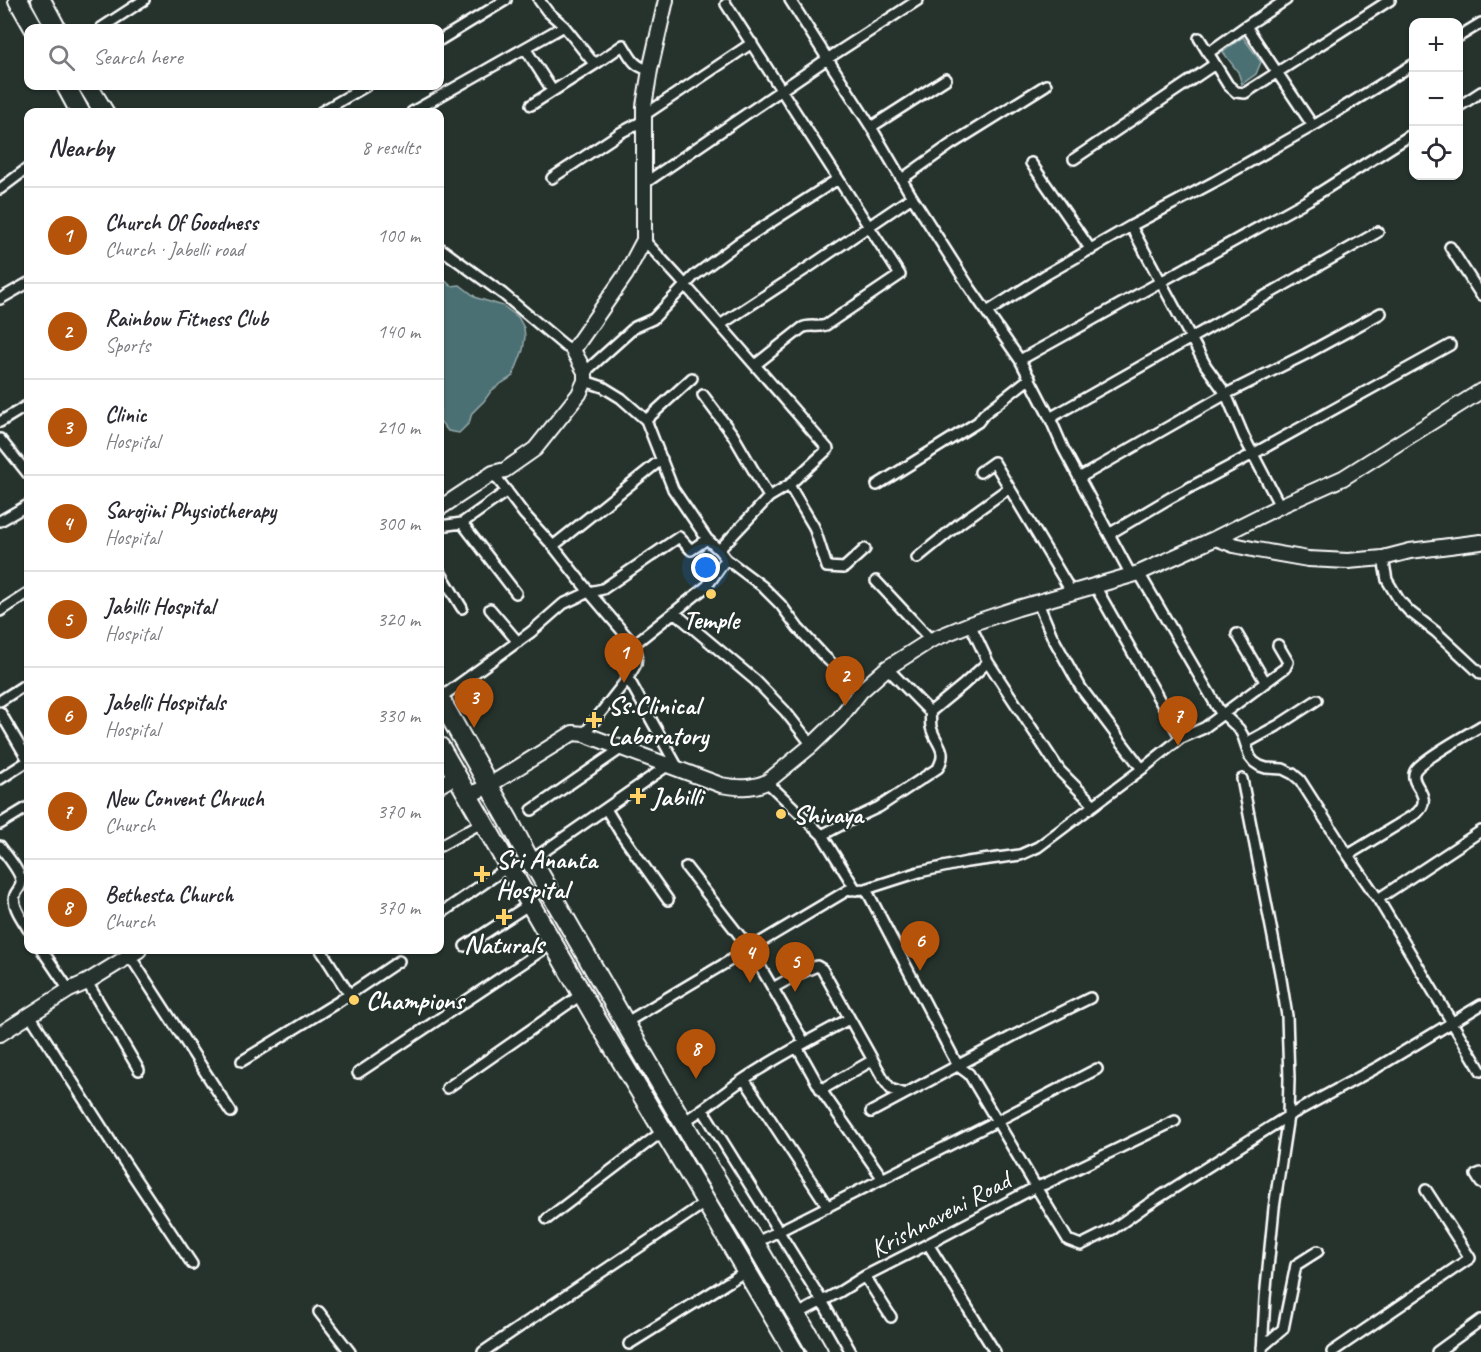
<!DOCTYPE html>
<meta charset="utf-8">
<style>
:root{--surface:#fff;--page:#f2f2f3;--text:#2b2b33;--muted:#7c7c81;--line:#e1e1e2;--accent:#b45309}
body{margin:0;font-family:Caveat,sans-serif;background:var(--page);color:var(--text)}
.controls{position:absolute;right:18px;top:18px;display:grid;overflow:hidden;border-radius:12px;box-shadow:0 2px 4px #0004}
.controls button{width:54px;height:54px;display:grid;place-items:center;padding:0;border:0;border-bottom:2px solid var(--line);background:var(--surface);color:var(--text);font:30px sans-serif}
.you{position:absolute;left:706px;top:568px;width:21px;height:21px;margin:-15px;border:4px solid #fff;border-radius:50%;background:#1a73e8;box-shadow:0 0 0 9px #1a73e833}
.badge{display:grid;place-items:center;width:39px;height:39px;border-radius:50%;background:var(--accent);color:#fff;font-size:20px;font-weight:700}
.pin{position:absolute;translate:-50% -50px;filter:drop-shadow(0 2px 3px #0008)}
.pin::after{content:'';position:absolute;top:32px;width:21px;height:18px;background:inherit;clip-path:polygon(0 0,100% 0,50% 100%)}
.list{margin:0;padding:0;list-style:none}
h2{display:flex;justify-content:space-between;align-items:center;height:78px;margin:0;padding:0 24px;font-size:26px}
h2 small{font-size:20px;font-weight:400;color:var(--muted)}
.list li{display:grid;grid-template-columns:39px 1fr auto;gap:18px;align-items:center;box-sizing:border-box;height:96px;padding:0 24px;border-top:2px solid var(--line)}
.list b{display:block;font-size:22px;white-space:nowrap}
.list p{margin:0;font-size:20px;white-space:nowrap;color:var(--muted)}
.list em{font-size:20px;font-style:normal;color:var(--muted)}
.icon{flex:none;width:33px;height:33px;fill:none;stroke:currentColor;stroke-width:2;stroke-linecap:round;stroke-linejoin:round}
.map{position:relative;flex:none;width:1481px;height:1352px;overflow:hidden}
.search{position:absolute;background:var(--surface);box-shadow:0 2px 4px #0004;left:24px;top:24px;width:420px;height:66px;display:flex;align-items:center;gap:15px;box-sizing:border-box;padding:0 21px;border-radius:12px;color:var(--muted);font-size:22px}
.panel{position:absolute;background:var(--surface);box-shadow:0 2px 4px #0004;left:24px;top:108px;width:420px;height:846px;border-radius:12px}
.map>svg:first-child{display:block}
.water{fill:#4c6f73;stroke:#94a9ab;stroke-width:1.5}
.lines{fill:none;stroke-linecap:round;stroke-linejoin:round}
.street-casing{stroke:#fff;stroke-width:14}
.secondary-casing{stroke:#fff;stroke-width:18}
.highway-casing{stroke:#fff;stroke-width:22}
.street{stroke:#26332d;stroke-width:9}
.secondary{stroke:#26332d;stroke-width:14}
.highway{stroke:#26332d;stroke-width:18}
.poi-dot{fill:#ffd166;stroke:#26332d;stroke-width:2}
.labels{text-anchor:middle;stroke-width:4.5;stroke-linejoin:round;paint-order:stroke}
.poi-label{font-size:26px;font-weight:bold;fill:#fff;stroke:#26332d;text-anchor:start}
.street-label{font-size:26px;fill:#fff;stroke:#26332d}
</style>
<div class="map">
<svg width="1481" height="1352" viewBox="0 0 1481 1352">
<rect width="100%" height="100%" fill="#26332d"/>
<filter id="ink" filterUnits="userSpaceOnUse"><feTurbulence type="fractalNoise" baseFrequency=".0167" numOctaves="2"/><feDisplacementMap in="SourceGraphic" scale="12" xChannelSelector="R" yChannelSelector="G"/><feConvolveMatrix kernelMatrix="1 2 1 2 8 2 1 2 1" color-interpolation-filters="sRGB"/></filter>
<g filter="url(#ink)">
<path class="water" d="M1243,37l18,25 -5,12 -14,10 -4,-12 -15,-20z
M440,276l11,10 9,-1 17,13 26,8 15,11 6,11 1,9 -2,13 -10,26 -11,7 -11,8 -7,10 -12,12 -3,10 -10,10 -11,-2 -8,-10z"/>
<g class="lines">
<defs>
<path id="street" d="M539,0l8,11 17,15 27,34 6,3 26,-18c8,13 10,21 27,25
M790,0l81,127 41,70 56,88 52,75 30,58 13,30 68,127
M726,4l174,271 -74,50c-8,3 -16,-1 -24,3l-47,37
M1246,26l67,100
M101,28l43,-28
M1458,37l23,-14
M1199,38l29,47 8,7 9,1 145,-93
M440,40l66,-40
M525,48l39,-22
M1208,53l38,-27 40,-26
M531,105l66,-42
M1458,107l23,-15
M321,112l45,-26
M412,112l113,-64 27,42
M643,116l109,-73
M871,127l75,-48
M1074,159l141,-95
M1031,163l60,87
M552,178l68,-45 23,-12
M902,179l48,-34 96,-60
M645,183l182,-124 91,-59
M0,189l28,-21
M1131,226l75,140 20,28 18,43 36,69
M644,240l35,38 149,171 -39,36 -20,12 -50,53
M1450,247l31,48
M440,248l63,46 62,52 8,4
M0,299l28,-16
M987,312l60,-38 84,-48 83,-44 104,-59 96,-59
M720,325l92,-60 100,-68
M1020,360l288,-160 106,-67
M585,372l50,-45 18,-8 41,-43 43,-32 101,-65
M585,381l18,6 18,11 25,22 27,69 34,50 12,11 7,9 36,27 19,19 17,23 25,27 38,36
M703,395l30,40 36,62
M1050,418l328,-186
M646,420l46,-42
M0,422l28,-17
M0,439l28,35
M980,472l14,-10 78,131
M493,473l31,41 29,32 36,46 40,47 4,6 4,9 -1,10 -8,14 -44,56
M1079,478l147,-84 80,-40 75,-41
M789,485l25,42 13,40 17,1 21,-19
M877,485l101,-63 6,-8 46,-36
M507,491l-45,32 54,70
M0,521l28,-16
M440,526l22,-3
M1109,534l61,-36 83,-44 197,-109
M553,546l109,-87
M917,558l43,-35 49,-35
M1383,558l4,22 12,20 10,11 27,21 45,42
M440,572l22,36
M1139,573l80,137 20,19 4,7 7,21 4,5 6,4 6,2 17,1 10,5 7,6 48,75 30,44 103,172
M876,581l55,59
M1038,603l14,33 29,52 61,81
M490,609l28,33
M0,611l28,-18
M675,613l80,67 30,31 27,34
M970,624l18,38 72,109 34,34
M1237,634l29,49
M633,645l74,-59 19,-27
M628,678l51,92
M440,698l91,-66 32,-28 26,-12 14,-3 76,-52 12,13 16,-11
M0,701l28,-18
M0,712l28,48
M930,712l33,-27 25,-23
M1181,738l23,-10 81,-60 3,-6 -10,-17
M1246,743l31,-17 40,-26
M0,779l28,-18
M1242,779l38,194 7,43 2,63 -1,37 -14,92 -9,90 -3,54
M767,782l55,53 34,55
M606,809l14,23 48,68
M532,810l90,-62
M0,824l28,-17
M822,835l23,-12 34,-16 59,-39c11,-19 -3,-24 -7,-41 -1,-5 0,-10 -1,-15l-43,-44
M0,846c5,8 22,27 21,36 0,6 -4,8 -6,13 -4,10 8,25 13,34
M440,846l43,-24
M1348,855l69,-42c18,-18 -9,-28 -2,-42 6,-11 53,-37 66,-45
M686,867l64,82 54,93
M1378,899l103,-68
M440,914l69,-48 21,-5 137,-95
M465,946l65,-42
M42,950l27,40
M321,950l28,44
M130,956l101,156
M87,982l52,88
M773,988l25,-14 19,-8 5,3 62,111 7,9 14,5
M30,1015l83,130 79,119
M625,1023l223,-133 18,-1 53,-17 48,-10 53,-7 18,-8 104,-78 39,-31 -86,-152
M797,1047l24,43 62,89
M242,1061l96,-59 61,-41
M358,1073l195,-130
M744,1079l84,128
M447,1088l135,-94
M821,1090l52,-30
M703,1110l119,191 29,51
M871,1112l142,-76 77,-38
M1175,1121l-130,63 -9,3 32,53 13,5 32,-16 34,-24 141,-89 90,-49 103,-62
M683,1122c22,-13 40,-29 61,-43 33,-22 69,-41 105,-60
M1481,1173l-5,2 5,8
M547,1219l116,-88
M755,1243l242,-122 100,-52
M928,1244l67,108
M865,1276l26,41
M319,1312l31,40
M796,1315l45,-24 24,-15 63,-32 108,-57 -67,-113 -11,-8 -92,-177
M629,1344l117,-73
M1262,1347l21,-18 13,-64 22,-14
M483,1352c73,-51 149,-99 223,-150
M1332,1352l138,-94 -44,-68
M1437,1352l44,-32"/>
<path id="secondary" d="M440,508l53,-35 12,-3 30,-21 44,-55 6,-13v-9l-12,-22 53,-76 18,-34v-134l6,-36 16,-70
M1216,538l18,7 23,5 51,9 40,2 35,-3 27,-7 71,-9
M440,785l16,-9
M468,796l20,-10 85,-53 11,1 137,51c17,3 30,4 46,-3l45,-37 27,-26 22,-28 26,-23 44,-28 39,-16 48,-16 121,-35 77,-35 64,-32 63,-28 138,-87
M0,1034l69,-44 18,-8 52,-32"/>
<path id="highway" d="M18,0l16,28
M41,0l15,28
M66,86l14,26
M88,86l16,26
M440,699l69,122 21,40 9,12 35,61 51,89 88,151 42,69 63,109
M440,747l157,273 109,182 88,150"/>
</defs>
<use href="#street" class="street-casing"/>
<use href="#secondary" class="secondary-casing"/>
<use href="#highway" class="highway-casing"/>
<use href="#street" class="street"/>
<use href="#secondary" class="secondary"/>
<use href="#highway" class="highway"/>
</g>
</g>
<g class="poi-dot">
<circle cx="711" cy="594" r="6"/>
<path d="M591 711h6v6h6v6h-6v6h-6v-6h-6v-6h6z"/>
<path d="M635 787h6v6h6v6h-6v6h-6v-6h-6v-6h6z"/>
<circle cx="781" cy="814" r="6"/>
<path d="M479 865h6v6h6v6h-6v6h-6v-6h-6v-6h6z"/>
<path d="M501 908h6v6h6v6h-6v6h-6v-6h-6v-6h6z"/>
<circle cx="354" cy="1000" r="6"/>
</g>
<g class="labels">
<g class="poi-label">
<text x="711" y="628" text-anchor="middle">Temple</text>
<text x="608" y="714">Ss.Clinical<tspan x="608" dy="30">Laboratory</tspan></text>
<text x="652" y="805">Jabilli</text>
<text x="793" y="823">Shivaya</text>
<text x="496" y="868">Sri Ananta<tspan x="496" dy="30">Hospital</tspan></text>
<text x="504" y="953" text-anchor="middle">Naturals</text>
<text x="366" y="1009">Champions</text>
</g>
<g class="street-label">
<text transform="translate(940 1214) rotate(-28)" y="9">Krishnaveni Road</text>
</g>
</g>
</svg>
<div class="controls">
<button>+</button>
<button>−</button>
<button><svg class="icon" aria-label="locate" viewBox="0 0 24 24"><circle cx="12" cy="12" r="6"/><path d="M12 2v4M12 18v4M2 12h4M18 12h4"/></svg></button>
</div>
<div class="you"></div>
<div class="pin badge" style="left:624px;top:683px">1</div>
<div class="pin badge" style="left:845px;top:706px">2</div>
<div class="pin badge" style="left:474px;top:728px">3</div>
<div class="pin badge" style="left:750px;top:983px">4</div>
<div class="pin badge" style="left:795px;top:992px">5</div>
<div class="pin badge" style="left:920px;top:971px">6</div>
<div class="pin badge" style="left:1178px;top:746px">7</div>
<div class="pin badge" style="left:696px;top:1079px">8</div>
<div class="search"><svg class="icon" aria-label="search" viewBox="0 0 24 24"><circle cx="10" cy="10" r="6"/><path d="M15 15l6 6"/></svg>Search here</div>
<section class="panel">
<h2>Nearby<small>8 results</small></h2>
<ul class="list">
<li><span class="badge">1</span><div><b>Church Of Goodness</b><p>Church · Jabelli road</p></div><em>100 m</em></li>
<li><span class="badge">2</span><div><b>Rainbow Fitness Club</b><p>Sports</p></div><em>140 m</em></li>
<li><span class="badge">3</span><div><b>Clinic</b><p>Hospital</p></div><em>210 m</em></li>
<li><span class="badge">4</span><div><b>Sarojini Physiotherapy</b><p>Hospital</p></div><em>300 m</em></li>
<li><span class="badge">5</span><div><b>Jabilli Hospital</b><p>Hospital</p></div><em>320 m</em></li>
<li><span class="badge">6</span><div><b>Jabelli Hospitals</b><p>Hospital</p></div><em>330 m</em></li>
<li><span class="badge">7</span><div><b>New Convent Chruch</b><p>Church</p></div><em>370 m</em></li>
<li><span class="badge">8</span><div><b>Bethesta Church</b><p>Church</p></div><em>370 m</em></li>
</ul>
</section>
</div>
